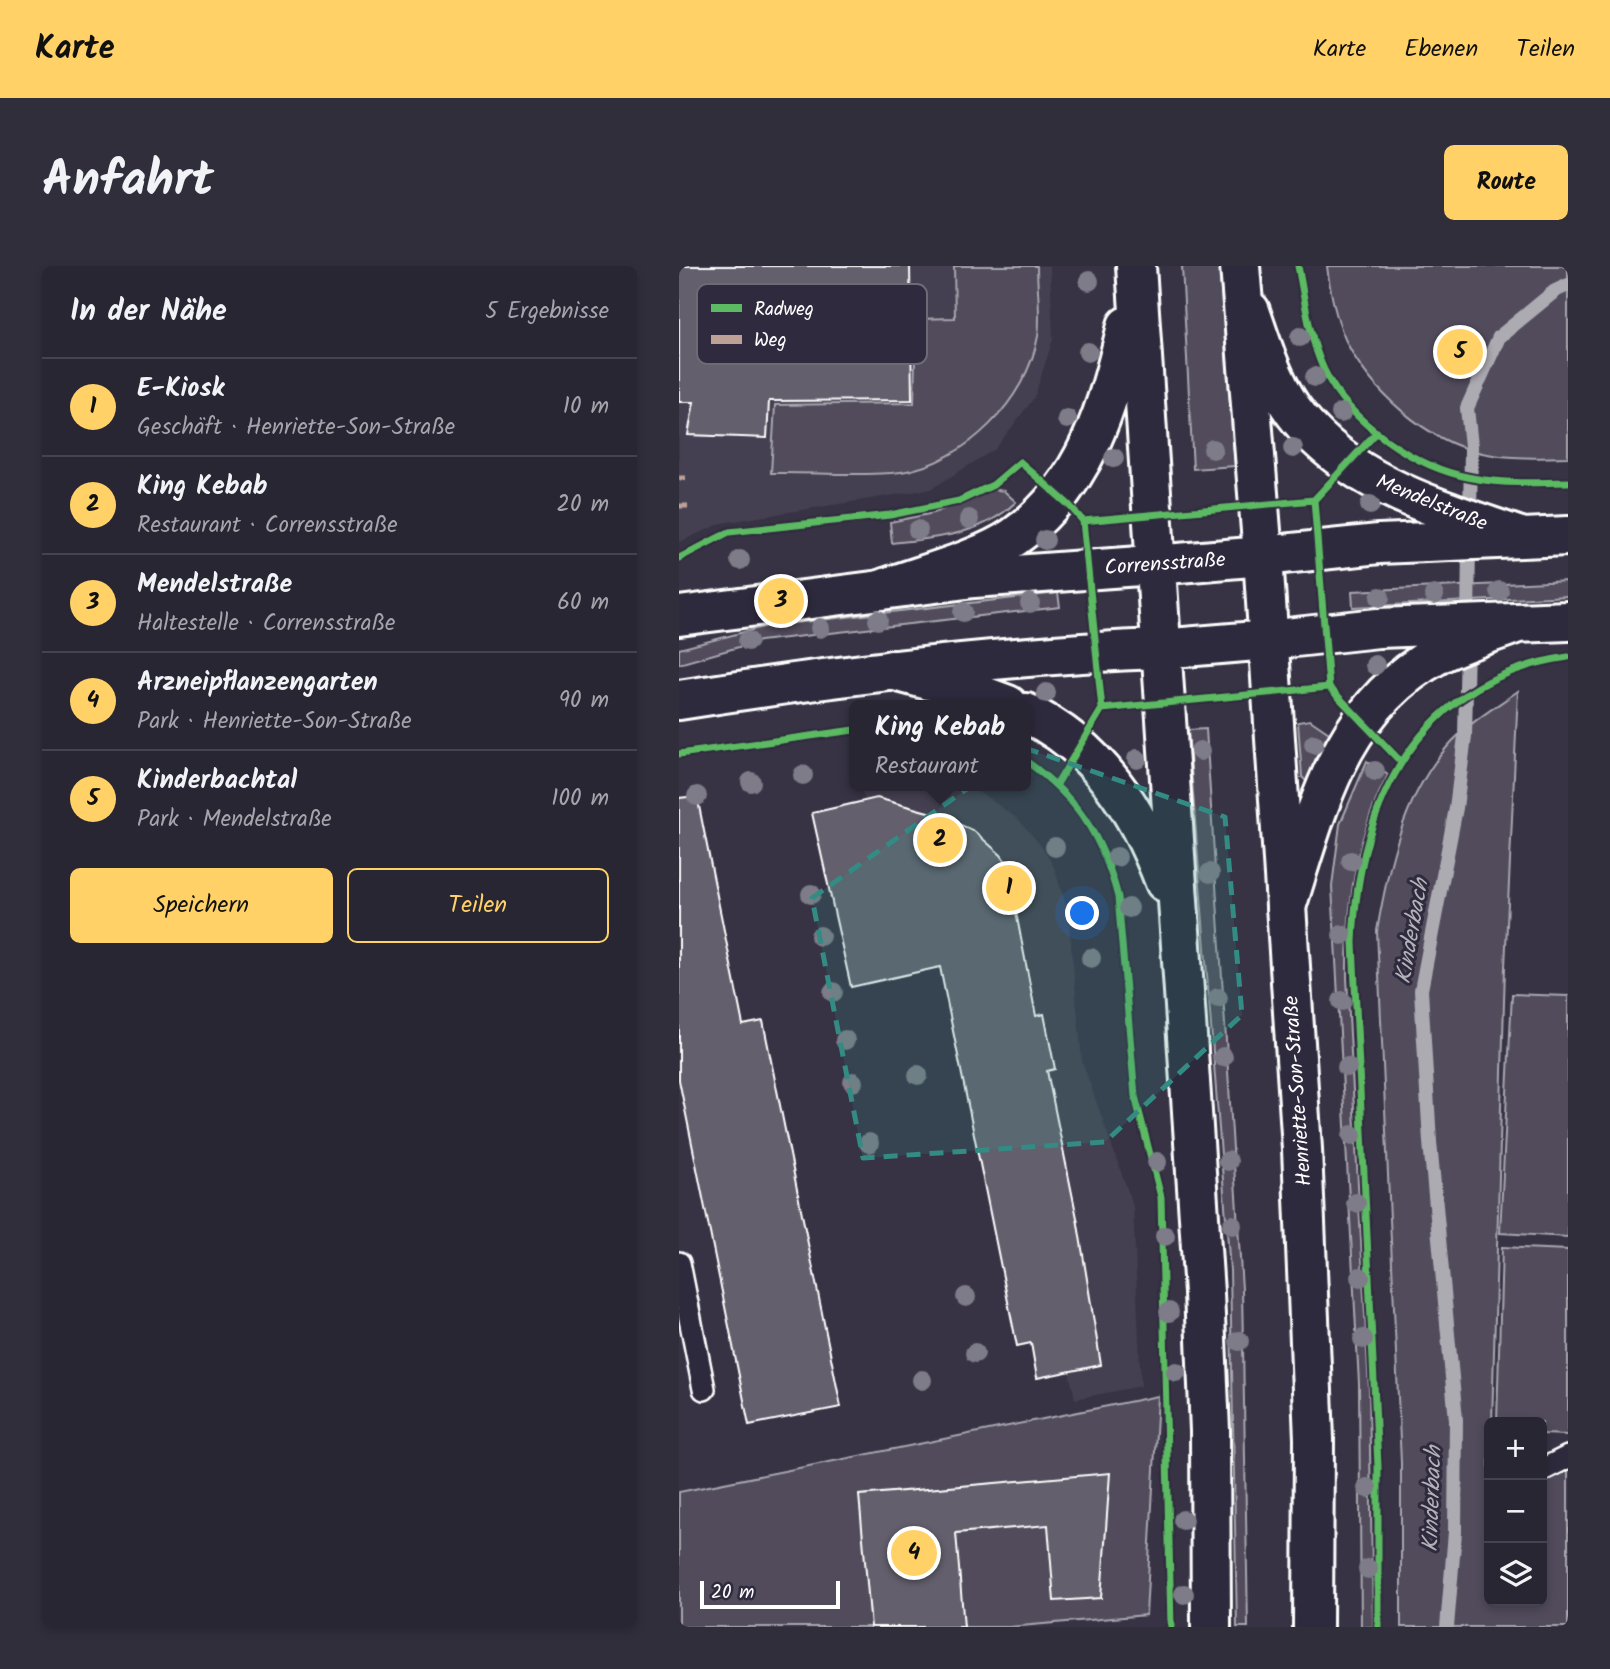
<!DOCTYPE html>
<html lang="de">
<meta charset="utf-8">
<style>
:root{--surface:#292634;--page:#312e3c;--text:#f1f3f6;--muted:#a5a5ac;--line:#45434f;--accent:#ffd166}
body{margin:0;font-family:Kalam,sans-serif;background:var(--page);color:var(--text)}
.controls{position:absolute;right:21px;bottom:21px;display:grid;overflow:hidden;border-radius:10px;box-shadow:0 4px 10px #0003}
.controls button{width:63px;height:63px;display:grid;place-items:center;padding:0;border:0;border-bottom:2px solid var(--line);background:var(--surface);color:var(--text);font:35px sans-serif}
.scale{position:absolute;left:21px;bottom:18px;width:140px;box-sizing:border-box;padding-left:7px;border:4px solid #fff;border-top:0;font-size:19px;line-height:24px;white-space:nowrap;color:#fff;-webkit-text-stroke:5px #2f2a3d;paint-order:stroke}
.you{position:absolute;left:404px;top:648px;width:24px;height:24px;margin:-18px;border:5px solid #fff;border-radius:50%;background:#1a73e8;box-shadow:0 0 0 10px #1a73e833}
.badge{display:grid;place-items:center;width:46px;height:46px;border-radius:50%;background:var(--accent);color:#111;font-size:23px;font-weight:700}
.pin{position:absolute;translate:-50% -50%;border:4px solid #fff;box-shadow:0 2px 7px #0006}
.popup{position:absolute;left:170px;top:434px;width:182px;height:91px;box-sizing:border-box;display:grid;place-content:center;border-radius:10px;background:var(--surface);filter:drop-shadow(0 2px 5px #0005);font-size:23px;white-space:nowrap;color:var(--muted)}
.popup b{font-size:26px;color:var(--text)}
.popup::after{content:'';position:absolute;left:50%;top:100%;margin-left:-14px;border:14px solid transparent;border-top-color:var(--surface)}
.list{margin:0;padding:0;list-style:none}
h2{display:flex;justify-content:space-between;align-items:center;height:91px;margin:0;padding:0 28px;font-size:30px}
h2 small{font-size:23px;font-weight:400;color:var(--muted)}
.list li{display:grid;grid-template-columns:46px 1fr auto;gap:21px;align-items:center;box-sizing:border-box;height:98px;padding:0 28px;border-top:2px solid var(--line)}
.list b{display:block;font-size:26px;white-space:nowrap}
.list p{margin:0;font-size:23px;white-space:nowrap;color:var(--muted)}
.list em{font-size:23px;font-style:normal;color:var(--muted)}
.actions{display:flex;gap:14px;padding:21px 28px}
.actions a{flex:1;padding:16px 0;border:2px solid var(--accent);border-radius:10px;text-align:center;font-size:24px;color:var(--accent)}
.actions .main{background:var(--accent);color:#111}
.icon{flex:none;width:38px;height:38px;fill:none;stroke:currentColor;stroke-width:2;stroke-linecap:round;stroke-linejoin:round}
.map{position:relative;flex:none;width:889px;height:1361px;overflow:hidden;border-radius:10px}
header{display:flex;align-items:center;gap:42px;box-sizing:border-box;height:98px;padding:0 35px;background:var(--accent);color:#111}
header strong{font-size:33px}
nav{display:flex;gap:38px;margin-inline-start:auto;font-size:24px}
.intro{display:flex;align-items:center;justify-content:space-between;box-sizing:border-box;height:168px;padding:0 42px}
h1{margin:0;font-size:49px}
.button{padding:18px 32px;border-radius:10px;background:var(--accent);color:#111;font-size:24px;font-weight:700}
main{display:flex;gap:42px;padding:0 42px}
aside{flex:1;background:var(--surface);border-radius:10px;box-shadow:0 4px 10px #0003}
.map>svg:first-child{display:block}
.built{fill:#444051}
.green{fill:#514c5c;stroke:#a8a6ae;stroke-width:2}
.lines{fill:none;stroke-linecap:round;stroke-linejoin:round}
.stream{stroke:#adabb2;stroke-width:14}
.building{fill:#635f6d;stroke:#fff;stroke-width:2}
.service-casing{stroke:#fff;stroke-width:26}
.minor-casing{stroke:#fff;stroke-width:44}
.secondary-casing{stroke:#fff;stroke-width:44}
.service{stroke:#2f2a3d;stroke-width:21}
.minor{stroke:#2f2a3d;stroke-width:38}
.secondary{stroke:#2f2a3d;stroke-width:38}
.quiet{stroke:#bda197;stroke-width:5;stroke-dasharray:10 5;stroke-linecap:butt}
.cycleway-casing{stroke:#2f2a3d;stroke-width:11}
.cycleway{stroke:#5cba63;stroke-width:7}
.tree{fill:#7e7c88}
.marked{fill:#338b84;fill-opacity:0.2;stroke:#338b84;stroke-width:5;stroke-dasharray:14 9;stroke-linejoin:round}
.labels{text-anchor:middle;stroke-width:6;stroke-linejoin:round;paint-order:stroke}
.street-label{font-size:21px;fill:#fff;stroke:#2f2a3d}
.water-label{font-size:23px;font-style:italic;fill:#b4b2b9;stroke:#2f2a3d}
.key{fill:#2f2a3d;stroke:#6d6a77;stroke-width:2}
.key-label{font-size:19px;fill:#fff}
</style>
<header>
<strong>Karte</strong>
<nav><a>Karte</a><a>Ebenen</a><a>Teilen</a></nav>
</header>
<div class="intro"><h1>Anfahrt</h1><a class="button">Route</a></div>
<main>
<aside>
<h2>In der Nähe<small>5 Ergebnisse</small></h2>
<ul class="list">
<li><span class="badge">1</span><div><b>E-Kiosk</b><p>Geschäft · Henriette-Son-Straße</p></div><em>10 m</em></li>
<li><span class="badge">2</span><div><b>King Kebab</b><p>Restaurant · Corrensstraße</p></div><em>20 m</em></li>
<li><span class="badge">3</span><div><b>Mendelstraße</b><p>Haltestelle · Corrensstraße</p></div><em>60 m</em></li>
<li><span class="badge">4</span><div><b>Arzneipflanzengarten</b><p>Park · Henriette-Son-Straße</p></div><em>90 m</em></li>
<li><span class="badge">5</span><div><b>Kinderbachtal</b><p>Park · Mendelstraße</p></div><em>100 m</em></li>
</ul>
<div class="actions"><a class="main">Speichern</a><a>Teilen</a></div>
</aside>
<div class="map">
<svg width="889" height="1361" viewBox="0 0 889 1361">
<rect width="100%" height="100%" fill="#373345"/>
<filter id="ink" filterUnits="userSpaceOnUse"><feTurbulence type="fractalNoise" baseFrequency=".0143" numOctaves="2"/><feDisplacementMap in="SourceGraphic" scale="14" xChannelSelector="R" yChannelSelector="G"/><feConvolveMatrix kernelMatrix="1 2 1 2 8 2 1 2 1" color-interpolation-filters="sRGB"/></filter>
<g filter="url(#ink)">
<path class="built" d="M0,0h371l3,73 -19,59 -39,51 -64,40 -209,34 -43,19z
M182,520h103l20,9 35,25 23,27 12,20 14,44 14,150 51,145 8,180 -66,13 -99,-452 -72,15z"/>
<path class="green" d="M275,0h83c0,22 4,48 1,70 -11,64 -73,127 -137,136 -42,5 -88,0 -130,1l4,-68 139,-2 2,-84 39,-1z
M503,0h37l16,200 -42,3z
M648,0h241v191c-29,1 -57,2 -86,-4 -56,-12 -113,-63 -137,-114 -10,-23 -15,-48 -18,-73z
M313,223l12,2 12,11c-34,33 -79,36 -124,41l-2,-21 44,-9z
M889,315v15l-215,11 -1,-16z
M379,327l2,14 -300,34 -81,23v-15l88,-23z
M839,425l-13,276 -13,455h-3v179h53v-139l26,5v160h-167v-164l-24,-532c11,-64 26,-134 70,-184 20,-23 47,-39 71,-56z
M631,454l25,17 -27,46 -6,-6 -4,-55z
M527,463l36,560 6,338h-11l-7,-357 -42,-540z
M688,495l21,14c-33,61 -42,134 -41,203l22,413 4,236h-12l-2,-243 -27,-498 8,-62z
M833,728l56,2v241l-68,-4z
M823,981l66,3v185l-26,-1v-12h-45z
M479,1130l-12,219 -137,12h-330v-135z"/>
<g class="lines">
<path class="stream" d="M791,252l1,-72 -4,-38 32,-71 56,-46 13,-6
M789,357l1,-81
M768,1361l8,-95 1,-112 -26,-278 -9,-152 35,-182 9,-72 2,-93"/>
</g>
<path class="building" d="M0,0h231l2,134 -143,1 -2,37 -79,-3 6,-33h-15z
M18,530l46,229 20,-4 78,386 -92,18 -70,-345v-282z
M198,532l62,17 35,16 27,24 29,41 -16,6 22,114 8,-2 11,55 -8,2 30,147 24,147 -64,13 -6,-35 -14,3 -77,-379 -89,20 -39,-174z
M431,1207l-9,125 -47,3 -6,-76 -92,8 8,94h-93l-12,-132z"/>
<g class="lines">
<defs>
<path id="service" d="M0,997l25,126
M863,1204l26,-13"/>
<path id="minor" d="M571,45c13,37 24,77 49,107 55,68 142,91 221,119
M584,290l116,-12 189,-8
M0,350l295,-38 180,-13
M589,374l110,-12 190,-7
M0,434c159,-25 320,-45 481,-51
M607,641c32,-99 52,-198 152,-253 25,-13 54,-21 80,-31"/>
<path id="secondary" d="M457,0l68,1027 6,138 1,196
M561,0l23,290 39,593 12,290 -1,188
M475,299l109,-9
M201,324c40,-15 101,-30 134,-53 72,-50 94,-131 113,-211
M481,383l108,-9
M212,404l82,22 35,13
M347,447c72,33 112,98 139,169"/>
</defs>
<use href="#service" class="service-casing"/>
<use href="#minor" class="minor-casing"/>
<use href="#secondary" class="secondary-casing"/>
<use href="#service" class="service"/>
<use href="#minor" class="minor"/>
<use href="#secondary" class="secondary"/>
<path class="quiet" d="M0,212h7
M0,240h9"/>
<defs>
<path id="cycleway" d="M619,0c7,35 11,71 26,104 25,52 91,98 148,108 30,6 65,5 96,4
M635,234l15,187 71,74
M404,255l231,-21 63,-68
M0,292l50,-26 161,-17 69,-14 34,-16 27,-23 49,43 14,16 19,188 -45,75
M423,443l227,-22
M0,488l175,-24
M347,495c51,37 76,74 92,136l17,199 26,101 10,430
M699,1361v-161l-25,-523c5,-139 64,-264 215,-286"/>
</defs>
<use href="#cycleway" class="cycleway-casing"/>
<use href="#cycleway" class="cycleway"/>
</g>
<g class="tree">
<circle cx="410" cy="15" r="10"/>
<circle cx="621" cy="71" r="10"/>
<circle cx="409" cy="86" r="10"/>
<circle cx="636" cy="111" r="10"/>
<circle cx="662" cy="147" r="10"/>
<circle cx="388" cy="153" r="10"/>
<circle cx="614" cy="182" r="10"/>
<circle cx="534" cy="183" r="10"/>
<circle cx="435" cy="192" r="10"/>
<circle cx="691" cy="239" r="10"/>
<circle cx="290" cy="253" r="10"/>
<circle cx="239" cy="264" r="10"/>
<circle cx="366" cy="274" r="10"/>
<circle cx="61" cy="294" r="10"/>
<circle cx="820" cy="325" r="10"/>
<circle cx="755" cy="329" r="10"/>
<circle cx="701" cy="331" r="10"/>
<circle cx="351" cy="337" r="10"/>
<circle cx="284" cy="346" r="10"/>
<circle cx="199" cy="354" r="10"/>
<circle cx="141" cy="362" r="10"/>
<circle cx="69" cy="375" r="10"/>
<circle cx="696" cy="399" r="10"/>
<circle cx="367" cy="427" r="10"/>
<circle cx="635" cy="478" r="10"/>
<circle cx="521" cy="485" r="10"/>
<circle cx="458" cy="493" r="10"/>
<circle cx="696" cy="505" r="10"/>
<circle cx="124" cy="509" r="10"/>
<circle cx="72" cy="516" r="10"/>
<circle cx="18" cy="530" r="10"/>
<circle cx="376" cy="581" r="10"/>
<circle cx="438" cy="591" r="10"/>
<circle cx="672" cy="595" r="10"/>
<circle cx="531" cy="607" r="10"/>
<circle cx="132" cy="628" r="10"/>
<circle cx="450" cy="642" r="10"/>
<circle cx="663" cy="669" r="10"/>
<circle cx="141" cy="670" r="10"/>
<circle cx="412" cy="692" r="10"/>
<circle cx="154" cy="726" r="10"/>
<circle cx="539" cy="732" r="10"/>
<circle cx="663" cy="735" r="10"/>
<circle cx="166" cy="774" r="10"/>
<circle cx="544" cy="791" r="10"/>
<circle cx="668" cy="801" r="10"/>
<circle cx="239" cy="809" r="10"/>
<circle cx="174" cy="816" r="10"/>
<circle cx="673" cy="869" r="10"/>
<circle cx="190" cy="877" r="10"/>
<circle cx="549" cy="895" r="10"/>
<circle cx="478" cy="896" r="10"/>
<circle cx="677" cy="937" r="10"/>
<circle cx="553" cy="959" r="10"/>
<circle cx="486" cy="970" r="10"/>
<circle cx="681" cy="1011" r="10"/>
<circle cx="287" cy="1031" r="10"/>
<circle cx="490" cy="1046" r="10"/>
<circle cx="684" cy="1073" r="10"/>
<circle cx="560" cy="1075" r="10"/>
<circle cx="296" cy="1087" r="10"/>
<circle cx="497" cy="1106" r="10"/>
<circle cx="243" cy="1114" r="10"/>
<circle cx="688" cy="1222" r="10"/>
<circle cx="504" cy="1254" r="10"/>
<circle cx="689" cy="1303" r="10"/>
<circle cx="505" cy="1328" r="10"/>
</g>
</g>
<path class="marked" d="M346,482l200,69 17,198 -137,127 -242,16 -51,-260z"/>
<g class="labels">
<g class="street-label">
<text transform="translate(753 236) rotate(22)" y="7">Mendelstraße</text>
<text transform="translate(486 297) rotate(-4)" y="7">Corrensstraße</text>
<text transform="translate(618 825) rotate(-94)" y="7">Henriette-Son-Straße</text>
</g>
<g class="water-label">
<text transform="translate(732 665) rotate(-80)" y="8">Kinderbach</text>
<text transform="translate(752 1233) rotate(-88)" y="8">Kinderbach</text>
</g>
</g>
<rect x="18" y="18" width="230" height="80" rx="10" class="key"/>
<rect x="32" y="38" width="31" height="8" fill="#5cba63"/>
<rect x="32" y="69" width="31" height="9" fill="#bda197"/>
<g class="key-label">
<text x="75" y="49">Radweg</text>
<text x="75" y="80">Weg</text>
</g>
</svg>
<div class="controls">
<button>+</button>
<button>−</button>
<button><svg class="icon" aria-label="layers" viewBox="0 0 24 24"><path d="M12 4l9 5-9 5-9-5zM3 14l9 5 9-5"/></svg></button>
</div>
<div class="scale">20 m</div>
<div class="you"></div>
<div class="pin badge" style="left:330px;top:622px">1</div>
<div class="pin badge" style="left:261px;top:574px">2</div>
<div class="popup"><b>King Kebab</b>Restaurant</div>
<div class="pin badge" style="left:102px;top:335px">3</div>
<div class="pin badge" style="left:235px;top:1287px">4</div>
<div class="pin badge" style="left:781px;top:86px">5</div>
</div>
</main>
